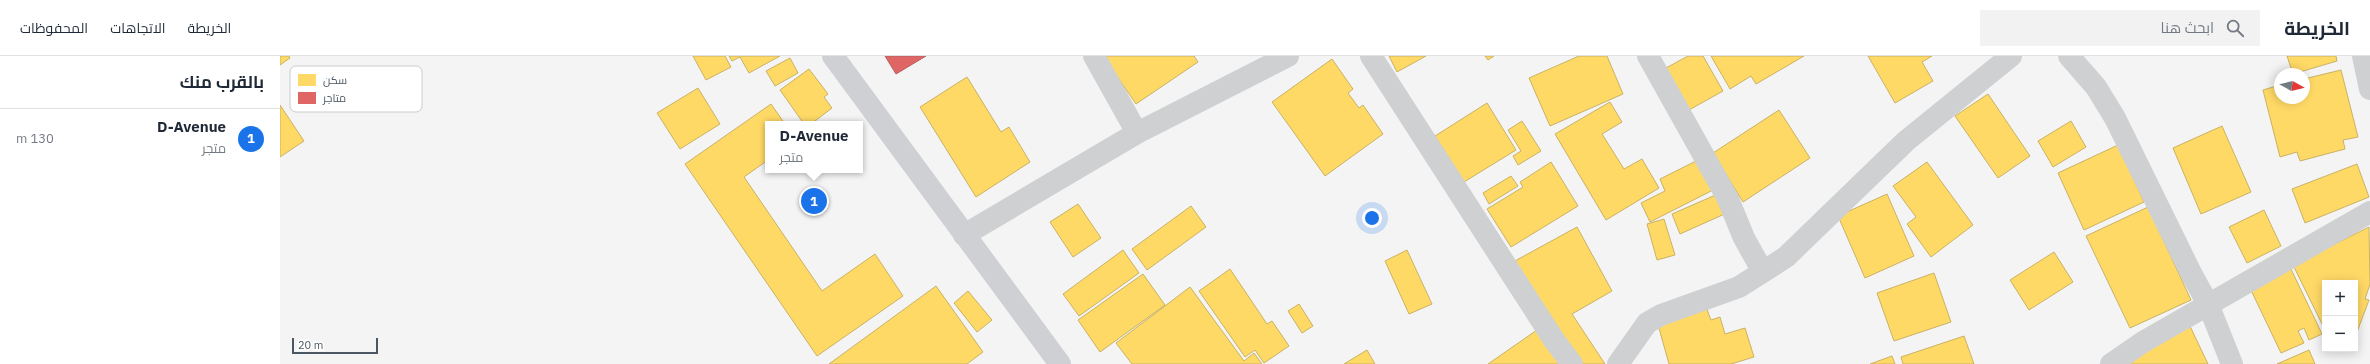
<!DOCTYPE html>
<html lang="ar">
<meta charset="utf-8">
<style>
:root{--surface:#fff;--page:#f2f2f3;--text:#1f2937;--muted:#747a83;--line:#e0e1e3;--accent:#1a73e8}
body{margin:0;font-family:"IBM Plex Sans",Cairo,sans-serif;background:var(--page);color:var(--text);direction:rtl}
.controls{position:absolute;right:12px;bottom:12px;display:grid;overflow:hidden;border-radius:0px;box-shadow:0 2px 10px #0003}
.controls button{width:36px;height:36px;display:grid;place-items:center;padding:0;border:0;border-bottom:1px solid var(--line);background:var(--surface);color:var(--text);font:20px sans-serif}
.compass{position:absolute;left:1994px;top:12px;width:36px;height:36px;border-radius:50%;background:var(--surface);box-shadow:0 2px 10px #0003;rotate:98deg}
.scale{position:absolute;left:12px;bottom:10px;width:86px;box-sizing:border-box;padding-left:4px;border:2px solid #4a5661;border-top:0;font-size:11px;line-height:14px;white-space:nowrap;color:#4a5661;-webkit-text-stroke:3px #fff;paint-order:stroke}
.you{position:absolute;left:1092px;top:162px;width:14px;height:14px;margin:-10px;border:3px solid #fff;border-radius:50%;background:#1a73e8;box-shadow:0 0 0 6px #1a73e833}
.badge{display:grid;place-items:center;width:26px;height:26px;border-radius:50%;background:var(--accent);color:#fff;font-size:13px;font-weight:700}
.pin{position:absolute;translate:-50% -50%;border:2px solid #fff;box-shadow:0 1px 4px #0006}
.popup{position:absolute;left:485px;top:65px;width:98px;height:52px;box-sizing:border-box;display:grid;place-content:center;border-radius:0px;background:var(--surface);filter:drop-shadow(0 1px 3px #0005);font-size:13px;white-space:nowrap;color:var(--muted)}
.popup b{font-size:15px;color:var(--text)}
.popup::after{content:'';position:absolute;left:50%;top:100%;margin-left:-8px;border:8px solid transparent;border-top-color:var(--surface)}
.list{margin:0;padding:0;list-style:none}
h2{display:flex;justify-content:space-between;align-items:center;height:52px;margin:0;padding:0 16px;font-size:17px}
h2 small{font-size:13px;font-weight:400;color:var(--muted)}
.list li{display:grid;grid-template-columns:26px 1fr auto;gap:12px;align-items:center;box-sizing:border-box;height:60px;padding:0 16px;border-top:1px solid var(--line)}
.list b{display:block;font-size:15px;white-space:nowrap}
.list p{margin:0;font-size:13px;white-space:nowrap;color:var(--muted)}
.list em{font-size:13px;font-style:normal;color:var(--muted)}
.icon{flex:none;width:22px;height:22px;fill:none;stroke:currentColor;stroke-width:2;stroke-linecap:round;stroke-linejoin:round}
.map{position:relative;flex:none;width:2090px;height:308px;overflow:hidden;direction:ltr}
header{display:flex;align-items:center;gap:24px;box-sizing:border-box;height:56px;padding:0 20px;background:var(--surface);border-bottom:1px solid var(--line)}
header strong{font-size:19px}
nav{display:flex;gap:22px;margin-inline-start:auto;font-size:14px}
.search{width:280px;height:36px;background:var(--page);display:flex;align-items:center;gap:10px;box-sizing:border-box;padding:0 14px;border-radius:0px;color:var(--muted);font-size:15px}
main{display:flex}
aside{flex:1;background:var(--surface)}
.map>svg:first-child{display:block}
.homes{fill:#ffd966;stroke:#c9b264}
.shops{fill:#e06666;stroke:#b36164}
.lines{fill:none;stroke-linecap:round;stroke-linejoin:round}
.minor{stroke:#ced0d2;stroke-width:22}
.secondary{stroke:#ced0d4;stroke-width:22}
.key{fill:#fff;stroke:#c9ccd0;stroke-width:1}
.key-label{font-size:11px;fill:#4a5661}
</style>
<header>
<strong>الخريطة</strong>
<div class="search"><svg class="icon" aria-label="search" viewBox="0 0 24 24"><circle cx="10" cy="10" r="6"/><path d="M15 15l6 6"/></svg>ابحث هنا</div>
<nav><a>الخريطة</a><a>الاتجاهات</a><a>المحفوظات</a></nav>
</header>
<main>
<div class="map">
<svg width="2090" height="308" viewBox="0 0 2090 308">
<rect width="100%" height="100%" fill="#f4f4f4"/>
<path class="homes" d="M0,0h9l1,2 -10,7z
M413,0h32l6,11 -25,13z
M449,0h51l-31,17 -9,-16 -8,4z
M823,0h91l4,6 -62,42z
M1109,0h37l-29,16z
M1205,0h9l-6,4z
M1299,0h28l16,38 -73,32 -21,-48z
M1408,0h15l20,35 -34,19 -23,-42z
M1431,0h93l-48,28 -5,-8 -21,13z
M1588,0h64l-10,6 11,19 -38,22z
M2007,0h49l1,5 -44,13z
M510,2l8,15 -23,13 -9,-15z
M1052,3l21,30 -5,4 11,15 4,-3 20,29 -58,42 -53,-74z
M529,13l19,25 -4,3 8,11 -21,16h-7l-24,-34z
M2061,14l17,67 -15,3 2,9 -45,12 -3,-9 -17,5 -17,-67 17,-5v13h24v-19z
M687,21l34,55 8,-5 21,35 -54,35 -56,-90z
M418,32l22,36 -40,25 -23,-36z
M1708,38l42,62 -32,22 -43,-62z
M1330,46l12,20 -20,12 22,35 18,-10 17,29 -53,32 -51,-86z
M1207,47l29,47 -52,32 -29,-46z
M491,48l14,20h-17v36l-24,17 78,114 53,-37 28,42 -86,60 -132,-192z
M0,49l24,36 -24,16z
M1499,54l31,48 -67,44 -30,-49z
M1242,65l19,30 -23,14 -5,-9 8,-5 -13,-21z
M1791,65l15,26 -33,20 -15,-26z
M1942,70l29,66 -50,22 -28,-66z
M1838,89l26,57 -60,28 -26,-57z
M1420,103l15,30 -65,33 -9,-19 24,-12 -5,-12z
M1271,106l27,44 -67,41 -24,-38 36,-22 -3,-5z
M1647,106l46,63 -42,32 -24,-33 9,-7 -23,-31z
M2077,108l12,33 -64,26 -13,-34z
M1231,120l7,10 -29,18 -6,-11z
M1440,137l9,19 -49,22 -8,-20z
M1607,138l27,62 -49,22 -27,-62z
M798,148l23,34 -28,19 -23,-35z
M911,150l15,21 -59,43 -15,-21z
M1868,151l43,93 -61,28 -44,-92z
M1984,154l17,36 -34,17 -18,-36z
M1384,163l11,36 -18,5 -10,-36z
M1297,171l35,64 -40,23 33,50h-27l-65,-102z
M2089,171l1,57 -5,15 4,1 -12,32 -2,1v-50h-30v47l-32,-65z
M843,194l16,23 -60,43 -16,-22z
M1127,194l25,54 -23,10 -24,-53z
M1774,196l19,30 -44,28 -19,-30z
M2010,211l32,67 -13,6 -5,-12 -6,3 6,12 -23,10 -32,-67z
M950,213l37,55 5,-3 17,25 -25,17 -9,-13 -10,7 -46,-66z
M1654,217l17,49 -57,19 -17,-48z
M863,218l22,31 -65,47 -22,-32z
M656,230l47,66 -16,12h-138z
M910,231l54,74 10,-8 8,11h-130l-16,-21z
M688,235l24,29 -15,12 -23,-29z
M1019,248l14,22 -11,7 -14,-22z
M1426,251l5,13 9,-3 5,17 20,-6 9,29 -23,7h-62l-12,-43z
M1908,266l20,42h-80z
M1257,274l23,34h-72z
M1684,280l10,28h-71l-2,-7z
M1087,294l8,14h-31z
M2029,294l6,14h-38z
M1612,300l3,8h-25z"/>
<path class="shops" d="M605,0h41l-30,18z"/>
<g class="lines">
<path class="minor" d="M814,0l43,77
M1091,0l183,284 18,24
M1368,0l80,143 16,39 19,34
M1789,0l27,31 19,31 76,155 17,31 24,60
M2083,0l7,33
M684,179l173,-102 151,-77
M1338,308l29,-41 14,-8 78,-28 47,-30 120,-116 105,-85
M1831,308l32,-22 227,-130"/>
<path class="secondary" d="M553,0l227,308"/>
</g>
<rect x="10" y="10" width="132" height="46" rx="6" class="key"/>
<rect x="18" y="18" width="18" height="12" fill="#ffd966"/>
<rect x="18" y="36" width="18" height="12" fill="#e06666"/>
<g class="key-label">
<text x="43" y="28">سكن</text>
<text x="43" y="46">متاجر</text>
</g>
</svg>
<div class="controls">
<button>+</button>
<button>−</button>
</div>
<svg class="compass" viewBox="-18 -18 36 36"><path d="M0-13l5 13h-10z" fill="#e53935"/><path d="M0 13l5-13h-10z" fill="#747a83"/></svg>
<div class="scale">20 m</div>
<div class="you"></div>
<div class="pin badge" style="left:534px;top:145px">1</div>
<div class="popup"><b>D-Avenue</b>متجر</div>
</div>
<aside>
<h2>بالقرب منك<small></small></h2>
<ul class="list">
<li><span class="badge">1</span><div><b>D-Avenue</b><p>متجر</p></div><em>130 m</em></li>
</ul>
</aside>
</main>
